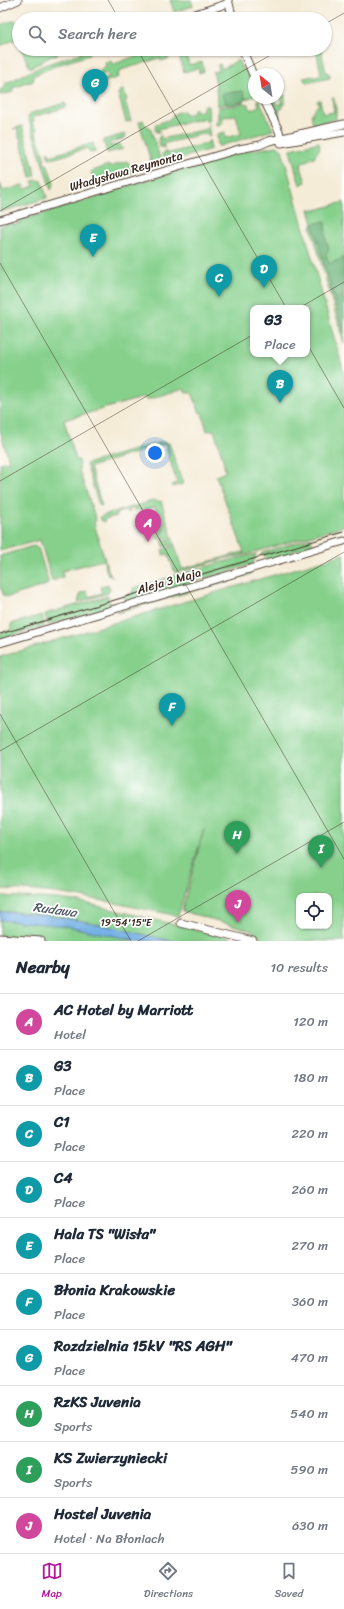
<!DOCTYPE html>
<meta charset="utf-8">
<style>
:root{--surface:#fff;--page:#f2f2f3;--text:#1f2937;--muted:#747a83;--line:#e0e1e3;--accent:#b5179e}
body{margin:0;font-family:Sriracha,sans-serif;background:var(--page);color:var(--text)}
.controls{position:absolute;right:12px;bottom:12px;display:grid;overflow:hidden;border-radius:8px;box-shadow:0 1px 3px #0004}
.controls button{width:36px;height:36px;display:grid;place-items:center;padding:0;border:0;border-bottom:1px solid var(--line);background:var(--surface);color:var(--text);font:20px sans-serif}
.compass{position:absolute;left:248px;top:68px;width:36px;height:36px;border-radius:50%;background:var(--surface);box-shadow:0 1px 3px #0004;rotate:330deg}
.you{position:absolute;left:155px;top:453px;width:14px;height:14px;margin:-10px;border:3px solid #fff;border-radius:50%;background:#1a73e8;box-shadow:0 0 0 6px #1a73e833}
.badge{display:grid;place-items:center;width:26px;height:26px;border-radius:50%;background:var(--accent);color:#fff;font-size:13px;font-weight:700}
.pin{position:absolute;translate:-50% -33px;filter:drop-shadow(0 1px 2px #0008)}
.pin::after{content:'';position:absolute;top:21px;width:14px;height:12px;background:inherit;clip-path:polygon(0 0,100% 0,50% 100%)}
.popup{position:absolute;left:250px;top:305px;width:60px;height:52px;box-sizing:border-box;display:grid;place-content:center;border-radius:8px;background:var(--surface);filter:drop-shadow(0 1px 3px #0005);font-size:13px;white-space:nowrap;color:var(--muted)}
.popup b{font-size:15px;color:var(--text)}
.popup::after{content:'';position:absolute;left:50%;top:100%;margin-left:-8px;border:8px solid transparent;border-top-color:var(--surface)}
.list{margin:0;padding:0;list-style:none}
h2{display:flex;justify-content:space-between;align-items:center;height:52px;margin:0;padding:0 16px;font-size:17px}
h2 small{font-size:13px;font-weight:400;color:var(--muted)}
.list li{display:grid;grid-template-columns:26px 1fr auto;gap:12px;align-items:center;box-sizing:border-box;height:56px;padding:0 16px;border-top:1px solid var(--line)}
.list b{display:block;font-size:15px;white-space:nowrap}
.list p{margin:0;font-size:13px;white-space:nowrap;color:var(--muted)}
.list em{font-size:13px;font-style:normal;color:var(--muted)}
.icon{flex:none;width:22px;height:22px;fill:none;stroke:currentColor;stroke-width:2;stroke-linecap:round;stroke-linejoin:round}
.map{position:relative;flex:none;width:344px;height:941px;overflow:hidden}
.search{position:absolute;background:var(--surface);box-shadow:0 1px 3px #0004;left:12px;right:12px;top:12px;height:44px;display:flex;align-items:center;gap:10px;box-sizing:border-box;padding:0 14px;border-radius:22px;color:var(--muted);font-size:15px}
.sheet{height:612px;background:var(--surface)}
nav{display:flex;justify-content:space-around;align-items:center;box-sizing:border-box;height:56px;border-top:1px solid var(--line);background:var(--surface);font-size:11px;color:var(--muted)}
nav a{display:grid;justify-items:center;gap:2px}
nav .on{color:var(--accent)}
.map>svg:first-child{display:block}
.green{fill:#86d08c;stroke:#607d55;fill-rule:evenodd}
.forest{fill:#6cb278;stroke:#546e4b}
.water{fill:#74b1e6;stroke:#586e82}
.lines{fill:none;stroke-linecap:round;stroke-linejoin:round}
.minor-casing{stroke:#57473a;stroke-width:9}
.minor{stroke:#fff;stroke-width:7}
.tram{stroke:#3b2a1e;stroke-width:1}
.ticks{fill:none;stroke:#3b2a1e;stroke-width:1;stroke-opacity:0.45}
.labels{text-anchor:middle;stroke-width:3.5;stroke-linejoin:round;paint-order:stroke}
.street-label{font-size:12px;fill:#3b2a1e;stroke:#fff}
.water-label{font-size:13px;font-style:italic;fill:#4f5964;stroke:#fff}
.ticks-label{font-size:10px;text-anchor:middle;fill:#3b2a1e;stroke:#fff;stroke-width:3.5;stroke-linejoin:round;paint-order:stroke}
</style>
<div class="map">
<svg width="344" height="941" viewBox="0 0 344 941">
<rect width="100%" height="100%" fill="#fff"/>
<filter id="ink" filterUnits="userSpaceOnUse"><feTurbulence type="fractalNoise" baseFrequency=".025" numOctaves="2"/><feDisplacementMap in="SourceGraphic" scale="8" xChannelSelector="R" yChannelSelector="G"/><feConvolveMatrix kernelMatrix="1 2 1 2 8 2 1 2 1" color-interpolation-filters="sRGB"/></filter>
<filter id="wash" filterUnits="userSpaceOnUse"><feTurbulence type="fractalNoise" baseFrequency=".012" numOctaves="4" result="noise"/><feDisplacementMap in="SourceGraphic" scale="16" xChannelSelector="R" yChannelSelector="G"/><feGaussianBlur stdDeviation="0.9" result="paint"/><feColorMatrix in="noise" values="0 0 0 0 0 0 0 0 0 0 0 0 0 0 0 0 0 1.4 0 .05"/><feComposite in="paint" operator="in"/></filter>
<g filter="url(#wash)">
<rect width="100%" height="100%" fill="#f5ecd8"/>
<path class="green" d="M170,0h21l2,6 -19,6z
M15,20l4,6v19l-3,-6 -16,7v-21z
M21,49h10l1,1 20,-1 6,6 -8,2 -20,11z
M143,49l5,1 8,-1 1,2 9,-2h30v4l-2,2 -7,2 2,8 13,-3 2,9 -5,2 -1,-5 -14,4 -6,-19 -10,3 1,3 -8,2 -1,-3 -39,12v2l-3,1 1,4 -15,5 -1,-3 6,-2 -2,-4 -5,2 -2,-5 6,-4 -1,-3 6,-2 1,3h2l30,-11z
M316,49h5l5,24h3l1,5 -23,5 -4,-5 10,-2 1,2 7,-4z
M90,50l-1,5 -32,10 -24,11 1,4 -2,2 -10,1v2l-10,3 1,4 -13,3v-5l5,-3 -1,-3 40,-19z
M238,60l5,11 3,-2 8,18v9l-19,8 -18,1 -1,-21 -3,-12 6,-2 -2,-5 3,-1 2,5z
M122,90l2,1 3,9 -2,1 6,20 -5,1 -8,-29z
M285,95v10h-3l1,3 -4,2 1,7h-4l-8,-18 7,-1 1,6h5l-1,-8z
M332,98h2l2,11v10l-23,5 -2,-10 2,1 -1,-3 7,-8 -2,-3 3,-1 3,14 11,-2z
M259,99l14,31 -53,16h-2l-1,-12 8,-2v6l16,-4 -5,-19 -13,2 -1,7 -6,1v-4l2,-1v-13l17,-1 9,-4 2,2 2,-1 3,7 8,-4 -2,-6z
M65,103l2,4 -34,10 1,4 -2,1 1,3 4,4 -1,4 9,26 -2,1 2,4h2l7,19 -3,7 -23,-73 4,-4z
M206,105l2,1 1,15 -2,1 -2,-4 -47,11 2,3h-4l-1,-4 1,-4 12,-4 8,-7 7,-2 1,4 9,-2v-3l2,-2 2,4 6,-2v-4z
M143,120l2,5 4,2 2,3 10,31v3l-11,3 -1,-1 3,-1 -13,-43z
M208,124l2,13 -4,-4 -43,11 2,4 -5,-1 -2,-9 3,-3v4l46,-10z
M22,126l14,50 -5,1 -10,-34 1,-4h-2l-3,-11 -4,1z
M125,134l1,2 -1,2 -16,5 1,3 10,-2 3,5 -16,4 -4,-13z
M209,140l2,9 -46,14 -3,-9 4,-3v3l42,-11z
M319,142l1,6 -6,9 -12,6 -1,4 5,15 -6,3 -10,-34 2,-2z
M93,143l2,9 -5,1 -2,-5 -36,11 -3,-1 -2,-6h2l1,4z
M277,146l5,4 62,223v153l-99,29 -29,-79 9,-4 -2,-13 -9,-29 -7,1 -5,-18h-2l-8,-20h-6l-2,-5 -38,12 -1,-3 -81,23 12,40h3v10l17,50 -2,3 13,44 5,11 -2,-4 -2,1 -5,-15 -41,11 1,6 -11,4 -12,-41 -40,11v-88l9,-2 -9,-31v-204l12,-3 2,2 6,-2 1,-3 80,-24v-2l140,-42zM253,308h54v46h-54z
M127,161l2,2 3,10 -20,5 -1,-1 -15,6 -2,-1 -3,-10 17,-7 1,2z
M37,180l5,1 5,17 -47,14v-30l3,9 20,-6 2,4 9,-3 -2,-5z
M344,202v142l-33,-118 2,-2 -4,-15 7,1z
M161,442l8,1 14,41 -10,3 -1,-2 5,-2 -12,-39 -75,23 12,39 -3,-1 -13,-41z
M155,500l2,2 4,-1 21,68 61,-17 1,3 -18,3 -51,15 -7,-19 -5,1 -1,-5 10,-3 -1,-2 -7,2 -2,-8 1,-1 7,4v-2l-4,-3 -9,2v-3l7,-3 2,-5 -1,-1 -3,6 -2,1 -2,-8 7,-3 -1,-2 -7,2 -1,-4 2,-1 -3,-11 -16,4 -2,-4h-2l1,3 -2,1 -1,-3 -4,1 1,3 -2,1 -1,-3 -11,3 1,3 -12,3 -1,3 -3,-2 -1,-3 5,-2z
M311,538l2,7 -23,7v2l-21,6 -8,-7z
M33,546l5,2 10,33v3l-4,2 -36,11 -4,-1 -4,-10v-30z
M256,554l-3,10 -126,38 -3,-6 9,-4v-4l93,-27z
M344,554v387h-81l-10,-3 1,-7 -72,-20 22,-82 -26,87c-59,-12 -117,-26 -178,-27v-232zM299,896h30v30h-30z
M251,571v3l-134,39 -1,-1z
M108,585l2,3 -2,5 -30,9 3,-9 6,-2 2,6 13,-4 -2,-6z
M108,596l3,11 -63,18 -3,-11z
M42,615l3,11 -45,13v-6l11,-3v-6z
M0,896l58,3 23,3 162,39h-73l-68,-16 -41,-8 -41,-5h-20z
M0,920l66,6 73,15h-84l-55,-5z"/>
<path class="forest" d="M243,91l3,9 -11,4 -8,1 -6,-11 2,-2 4,1z
M325,221l1,19 3,9 -3,6 3,9 14,-6 1,2v31l-2,6 2,2v36l-31,-111z"/>
<path class="water" d="M0,912c35,1 69,6 103,13 24,5 47,12 71,16h-35l-73,-15 -66,-6z"/>
</g>
<g filter="url(#ink)">
<g class="lines">
<defs>
<path id="minor" d="M228,0l5,19
M0,8l18,-8
M180,19l49,-16
M242,49l12,28
M263,98l16,33 3,12
M281,143l63,-11
M0,220l239,-71 21,-4 9,-4 75,-17
M0,643l344,-102
M181,923l72,18
M0,938l41,3"/>
</defs>
<use href="#minor" class="minor-casing"/>
<use href="#minor" class="minor"/>
<path class="tram" d="M0,634l344,-102"/>
</g>
</g>
<path class="ticks" d="M108,0l11,19M325,24l19,-11M137,49l207,359M0,211l281,-162M0,263l344,596M0,481l344,-199M0,714l131,227M0,751l344,-199M138,941l206,-119"/>
<g class="labels">
<g class="street-label">
<text transform="translate(126 171) rotate(-16)" y="4">Władysława Reymonta</text>
<text transform="translate(169 581) rotate(-16)" y="4">Aleja 3 Maja</text>
</g>
<g class="water-label">
<text transform="translate(55 909) rotate(8)" y="5">Rudawa</text>
</g>
</g>
<g class="ticks-label">
<text x="126" y="926">19°54'15"E</text>
</g>
</svg>
<div class="controls">
<button><svg class="icon" aria-label="locate" viewBox="0 0 24 24"><circle cx="12" cy="12" r="6"/><path d="M12 2v4M12 18v4M2 12h4M18 12h4"/></svg></button>
</div>
<svg class="compass" viewBox="-18 -18 36 36"><path d="M0-13l5 13h-10z" fill="#e53935"/><path d="M0 13l5-13h-10z" fill="#747a83"/></svg>
<div class="you"></div>
<div class="pin badge" style="left:148px;top:542px;background:#d1479c">A</div>
<div class="pin badge" style="left:280px;top:403px;background:#0f9aa8">B</div>
<div class="popup"><b>G3</b>Place</div>
<div class="pin badge" style="left:219px;top:297px;background:#0f9aa8">C</div>
<div class="pin badge" style="left:264px;top:288px;background:#0f9aa8">D</div>
<div class="pin badge" style="left:93px;top:257px;background:#0f9aa8">E</div>
<div class="pin badge" style="left:172px;top:726px;background:#0f9aa8">F</div>
<div class="pin badge" style="left:95px;top:102px;background:#0f9aa8">G</div>
<div class="pin badge" style="left:237px;top:854px;background:#2e9e5b">H</div>
<div class="pin badge" style="left:321px;top:868px;background:#2e9e5b">I</div>
<div class="pin badge" style="left:238px;top:923px;background:#d1479c">J</div>
<div class="search"><svg class="icon" aria-label="search" viewBox="0 0 24 24"><circle cx="10" cy="10" r="6"/><path d="M15 15l6 6"/></svg>Search here</div>
</div>
<section class="sheet">
<h2>Nearby<small>10 results</small></h2>
<ul class="list">
<li><span class="badge" style="background:#d1479c">A</span><div><b>AC Hotel by Marriott</b><p>Hotel</p></div><em>120 m</em></li>
<li><span class="badge" style="background:#0f9aa8">B</span><div><b>G3</b><p>Place</p></div><em>180 m</em></li>
<li><span class="badge" style="background:#0f9aa8">C</span><div><b>C1</b><p>Place</p></div><em>220 m</em></li>
<li><span class="badge" style="background:#0f9aa8">D</span><div><b>C4</b><p>Place</p></div><em>260 m</em></li>
<li><span class="badge" style="background:#0f9aa8">E</span><div><b>Hala TS &quot;Wisła&quot;</b><p>Place</p></div><em>270 m</em></li>
<li><span class="badge" style="background:#0f9aa8">F</span><div><b>Błonia Krakowskie</b><p>Place</p></div><em>360 m</em></li>
<li><span class="badge" style="background:#0f9aa8">G</span><div><b>Rozdzielnia 15kV &quot;RS AGH&quot;</b><p>Place</p></div><em>470 m</em></li>
<li><span class="badge" style="background:#2e9e5b">H</span><div><b>RzKS Juvenia</b><p>Sports</p></div><em>540 m</em></li>
<li><span class="badge" style="background:#2e9e5b">I</span><div><b>KS Zwierzyniecki</b><p>Sports</p></div><em>590 m</em></li>
<li><span class="badge" style="background:#d1479c">J</span><div><b>Hostel Juvenia</b><p>Hotel · Na Błoniach</p></div><em>630 m</em></li>
</ul>
</section>
<nav>
<a class="on"><svg class="icon" aria-label="map" viewBox="0 0 24 24"><path d="M3 6l6-2 6 2 6-2v14l-6 2-6-2-6 2zM9 4v14M15 6v14"/></svg>Map</a>
<a><svg class="icon" aria-label="directions" viewBox="0 0 24 24"><path d="M12 3l9 9-9 9-9-9zM9 14v-3h6M13 9l2 2-2 2"/></svg>Directions</a>
<a><svg class="icon" aria-label="saved" viewBox="0 0 24 24"><path d="M7 4h10v16l-5-4-5 4z"/></svg>Saved</a>
</nav>
